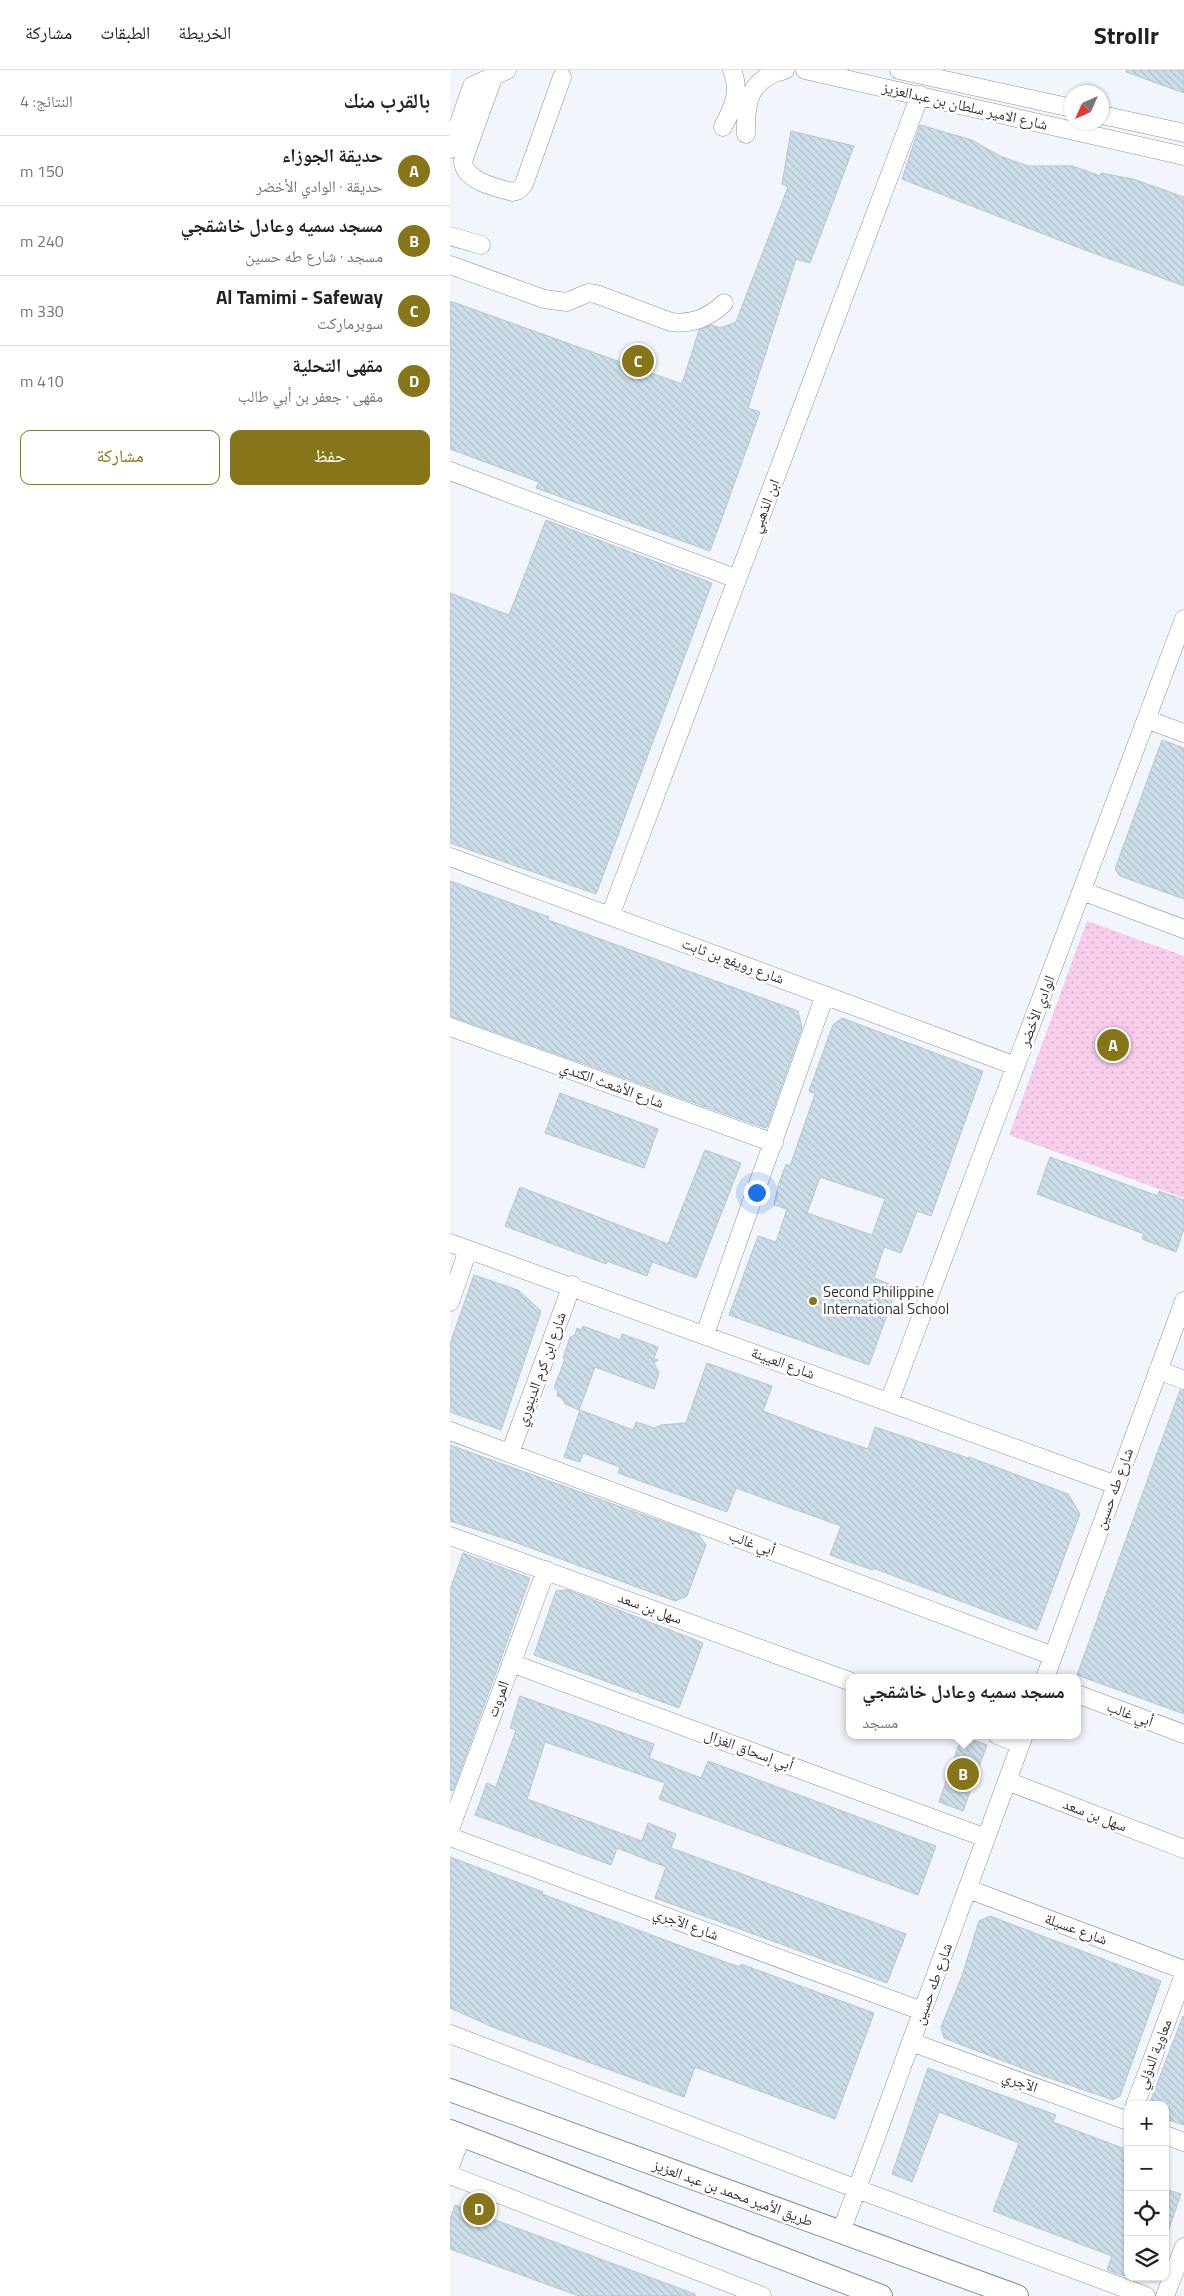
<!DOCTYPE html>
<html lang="ar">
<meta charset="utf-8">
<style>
:root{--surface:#fff;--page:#f6f6f6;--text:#222;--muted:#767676;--line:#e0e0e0;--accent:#867619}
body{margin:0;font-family:"Titillium Web","Noto Naskh Arabic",sans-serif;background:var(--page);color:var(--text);direction:rtl}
.controls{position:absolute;right:15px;bottom:15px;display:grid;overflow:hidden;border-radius:10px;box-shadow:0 1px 4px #0004}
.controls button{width:45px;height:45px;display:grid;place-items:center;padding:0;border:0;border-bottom:1px solid var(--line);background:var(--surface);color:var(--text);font:25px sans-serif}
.compass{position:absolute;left:614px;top:15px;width:45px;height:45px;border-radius:50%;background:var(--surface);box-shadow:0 1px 4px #0004;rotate:225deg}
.you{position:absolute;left:306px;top:1122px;width:18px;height:18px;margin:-12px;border:4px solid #fff;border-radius:50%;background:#1a73e8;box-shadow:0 0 0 8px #1a73e833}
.badge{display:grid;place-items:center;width:32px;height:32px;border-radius:50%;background:var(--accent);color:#fff;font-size:16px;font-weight:700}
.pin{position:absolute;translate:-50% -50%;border:2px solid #fff;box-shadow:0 1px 5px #0006}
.popup{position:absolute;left:396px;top:1604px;width:235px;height:65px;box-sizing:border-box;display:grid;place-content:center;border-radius:10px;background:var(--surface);filter:drop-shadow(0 1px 4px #0005);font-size:16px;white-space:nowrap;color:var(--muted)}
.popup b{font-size:19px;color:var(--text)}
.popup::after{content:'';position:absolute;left:50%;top:100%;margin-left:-10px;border:10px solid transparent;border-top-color:var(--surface)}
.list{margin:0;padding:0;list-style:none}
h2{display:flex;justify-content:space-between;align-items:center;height:65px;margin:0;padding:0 20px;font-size:21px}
h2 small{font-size:16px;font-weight:400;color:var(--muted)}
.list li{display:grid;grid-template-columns:32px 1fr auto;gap:15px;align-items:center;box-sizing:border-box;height:70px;padding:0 20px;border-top:1px solid var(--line)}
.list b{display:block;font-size:19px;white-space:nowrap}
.list p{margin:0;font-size:16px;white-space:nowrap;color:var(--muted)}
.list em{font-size:16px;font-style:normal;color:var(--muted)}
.actions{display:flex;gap:10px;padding:15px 20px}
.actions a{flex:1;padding:11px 0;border:1px solid var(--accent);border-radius:10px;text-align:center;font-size:18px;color:var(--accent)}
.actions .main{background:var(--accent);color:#fff}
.icon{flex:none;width:28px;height:28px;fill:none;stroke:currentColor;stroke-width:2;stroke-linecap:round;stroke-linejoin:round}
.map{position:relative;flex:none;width:734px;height:2226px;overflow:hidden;direction:ltr}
header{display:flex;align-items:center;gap:30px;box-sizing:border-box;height:70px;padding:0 25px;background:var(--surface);border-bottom:1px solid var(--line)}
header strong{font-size:24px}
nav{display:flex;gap:28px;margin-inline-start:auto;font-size:18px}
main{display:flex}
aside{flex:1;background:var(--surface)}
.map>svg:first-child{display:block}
.park{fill:url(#park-dots)}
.building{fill:url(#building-back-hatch);stroke:#b5c6d1;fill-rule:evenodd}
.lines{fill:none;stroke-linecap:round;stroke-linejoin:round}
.minor-casing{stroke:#8b91a1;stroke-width:19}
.major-casing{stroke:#8b91a1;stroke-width:24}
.minor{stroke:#fff;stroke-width:18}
.major{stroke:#fff;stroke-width:22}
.poi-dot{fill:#867619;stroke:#fff;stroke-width:2}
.labels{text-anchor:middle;stroke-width:5;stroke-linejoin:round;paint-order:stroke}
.street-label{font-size:15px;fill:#303239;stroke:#fff}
.poi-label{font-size:15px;fill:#303239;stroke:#fff;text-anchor:start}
</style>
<header>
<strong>Strollr</strong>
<nav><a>الخريطة</a><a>الطبقات</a><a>مشاركة</a></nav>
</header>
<main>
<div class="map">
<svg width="734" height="2226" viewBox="0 0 734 2226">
<defs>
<pattern id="park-dots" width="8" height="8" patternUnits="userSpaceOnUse" patternTransform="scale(1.25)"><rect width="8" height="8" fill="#f6cdeb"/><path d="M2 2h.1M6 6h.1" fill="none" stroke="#d3b0ca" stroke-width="1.8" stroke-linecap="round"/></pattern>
<pattern id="building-back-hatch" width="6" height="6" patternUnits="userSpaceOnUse" patternTransform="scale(1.25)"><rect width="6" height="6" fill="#ccdee9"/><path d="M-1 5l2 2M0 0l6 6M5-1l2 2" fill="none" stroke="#b0bfc9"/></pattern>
</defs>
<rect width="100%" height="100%" fill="#f3f5fc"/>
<path class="park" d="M637,851l97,35v242l-175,-63z"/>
<path class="building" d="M676,0h58v23l-58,-21z
M470,55l52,15 28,16 28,10h45l27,10 1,-3 32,6 51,18v89l-107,-39 -175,-68z
M341,61l63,15 -44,117 -14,-4 -48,149 12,4 -50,139 -174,-63 3,-6 -89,-33v-148l232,83 17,-54 13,-5 8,3 16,-6 52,-135 -6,-3z
M96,450l166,63 -116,311 -146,-51v-250l59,22z
M712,670l22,8v151l-64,-23 -5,-7z
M0,811l99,36 -1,3 250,91 4,17 -35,99 -2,1 -315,-112z
M392,948l141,53 -52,145 -14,-5 -16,42 -17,-6 -10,31 23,9 -28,78 -140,-50 29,-79 18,6 11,-33 -13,-4 4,-19 8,-22 4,2 25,-72 -6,-3 24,-66zM370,1107l65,22 -13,36 -65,-22z
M110,1023l98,36 -14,39 -99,-35z
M255,1080l36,13 -45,115 -44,-16 -5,14 -40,-15 -1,3 -101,-38 15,-39 148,57z
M600,1087l108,39 1,-5 25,9v29l-8,23 -34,-13 2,-5 -107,-40z
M24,1205l44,15 23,21 -40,119 -51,-18v-68z
M133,1256l37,14 2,-6 36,13 -4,11 4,2 -4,3 5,10 -5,16 -59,-22 -16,43 -14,-6 -4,-7 -4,-1 1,-5 -4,-3 11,-29 -2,-1 7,-21 5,-2 2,-7 5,2z
M257,1293l65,23 -9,25 53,20 52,18 7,-22 93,31 1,-1 99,37 12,20 -43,116 -164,-62v2l-43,-15 11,-29 -53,-19 -52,-19 -9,24 -109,-39 2,-6 -37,-14 -3,9 -16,-5 16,-47 53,20 3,-8 19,6 6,-3 25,-2z
M730,1320h4v324l-107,-39z
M0,1375l249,90 7,10 -19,51 -12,5 -166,-61 -59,-19z
M13,1483l67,25 -77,213 -3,-1v-200z
M118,1520l135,53 -24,65 -145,-53 22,-64z
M70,1626l134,48 -5,14 52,20 7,-17 228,85 -18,49 -259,-96 6,-16 -120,-41 -18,57 115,42 6,-18 28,11 -5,14 235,86 -19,49 -232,-85 11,-31 -49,-19 -6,17 -136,-50 12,-32 9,4 20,-57 -6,-2z
M512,1666l25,9 -24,66 -24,-9z
M0,1787l93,35 -1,2 155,58 43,15 1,-3 133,49 -39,106 -140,-52 -11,30 -189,-69 -45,-20z
M540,1846l171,65 -41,115 -7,4 -81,-28 -88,-34 -3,-11 21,-51 17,-55z
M733,1946l1,1v108l-19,-6v-14h-16z
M478,1998l128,47 -3,7 75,28v127l-21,-7 5,-14 -119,-45 26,-68 -80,-31 -27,70 -20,-8z
M715,2119l16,5 -14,41 -2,-1z
M5,2135l240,89v2h-116l-129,-47v-29z"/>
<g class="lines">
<defs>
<path id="minor" d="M355,0l379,86
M449,0l173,38
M44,5l-31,86c1,20 34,27 50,31l6,-2 5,-6 38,-107
M652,45l82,18
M273,57c10,-19 18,-36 9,-57
M296,64c-1,-33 4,-56 39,-64
M0,79l22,-63 35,-16
M0,166l31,9
M0,195l94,34 23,3 21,-9 8,1 75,28c20,3 39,-5 53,-19
M0,401l287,108
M696,649l38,14
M0,787l566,209
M632,821l102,38
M160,846l310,-821
M0,957l324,116
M0,1173l666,242
M0,1232l18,-52
M255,1264l120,-339
M708,1300l26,10
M439,1332l295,-783
M0,1361l603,225
M60,1383l62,-168
M0,1466l399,145
M61,1593l475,175
M595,1608l139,-377
M627,1624l107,40
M547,1665l23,9
M557,1711l177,68
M0,1759l96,-259
M0,1767l472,174
M518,1819l216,81
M0,1964l407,155 289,107
M461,1972l217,79
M685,2035l49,-130
M715,2065l19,7
M0,2096l12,-31
M0,2105l312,121
M391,2162l183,-497
M715,2226l19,-49"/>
<path id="major" d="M0,2020l567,206
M0,2061l431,165"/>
</defs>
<use href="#minor" class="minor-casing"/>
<use href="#major" class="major-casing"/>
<use href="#minor" class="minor"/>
<use href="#major" class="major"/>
</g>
<circle class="poi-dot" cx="363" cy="1231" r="5"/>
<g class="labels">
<g class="street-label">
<text transform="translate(515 36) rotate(13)" y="5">شارع الامير سلطان بن عبدالعزيز</text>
<text transform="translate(315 436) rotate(-69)" y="5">ابن الذهبي</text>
<text transform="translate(283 891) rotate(20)" y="5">شارع رويفع بن ثابت</text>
<text transform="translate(587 941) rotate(-69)" y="5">الوادي الأخضر</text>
<text transform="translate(162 1015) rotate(20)" y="5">شارع الأشعث الكندي</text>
<text transform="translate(333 1293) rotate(20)" y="5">شارع العيينة</text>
<text transform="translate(91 1299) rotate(-70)" y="5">شارع ابن كرم الدينوري</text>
<text transform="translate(664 1419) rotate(-70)" y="5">شارع طه حسين</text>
<text transform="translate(302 1473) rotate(20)" y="5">أبي غالب</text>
<text transform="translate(200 1538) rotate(20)" y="5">سهل بن سعد</text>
<text transform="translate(48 1629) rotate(-70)" y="5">المروت</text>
<text transform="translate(680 1644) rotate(20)" y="5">أبي غالب</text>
<text transform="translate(299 1680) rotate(20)" y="5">أبي إسحاق الغزال</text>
<text transform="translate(645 1745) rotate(21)" y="5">سهل بن سعد</text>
<text transform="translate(236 1854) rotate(20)" y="5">شارع الآجري</text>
<text transform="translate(626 1859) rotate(20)" y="5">شارع عسيلة</text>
<text transform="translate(483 1914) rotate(-70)" y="5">شارع طه حسين</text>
<text transform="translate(704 1984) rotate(-69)" y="5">معاوية الدؤلي</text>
<text transform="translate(570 2012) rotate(20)" y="5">الآجري</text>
<text transform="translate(283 2123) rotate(20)" y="5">طريق الأمير محمد بن عبد العزيز</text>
</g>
<g class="poi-label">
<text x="373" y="1227">Second Philippine<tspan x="373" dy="17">International School</tspan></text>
</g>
</g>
</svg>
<div class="controls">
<button>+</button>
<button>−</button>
<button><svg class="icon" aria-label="locate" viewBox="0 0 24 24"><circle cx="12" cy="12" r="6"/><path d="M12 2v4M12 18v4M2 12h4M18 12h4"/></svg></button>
<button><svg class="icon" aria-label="layers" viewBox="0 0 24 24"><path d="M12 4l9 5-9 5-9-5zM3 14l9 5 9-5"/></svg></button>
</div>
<svg class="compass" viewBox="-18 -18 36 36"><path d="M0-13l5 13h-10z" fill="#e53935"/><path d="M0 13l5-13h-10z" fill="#767676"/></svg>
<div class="you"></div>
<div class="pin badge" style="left:663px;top:975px">A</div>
<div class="pin badge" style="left:513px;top:1704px">B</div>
<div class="popup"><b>مسجد سميه وعادل خاشقجي</b>مسجد</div>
<div class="pin badge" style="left:188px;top:291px">C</div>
<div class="pin badge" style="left:29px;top:2139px">D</div>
</div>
<aside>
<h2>بالقرب منك<small>النتائج: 4</small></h2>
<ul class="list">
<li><span class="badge">A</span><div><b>حديقة الجوزاء</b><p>حديقة · الوادي الأخضر</p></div><em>150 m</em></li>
<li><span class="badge">B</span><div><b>مسجد سميه وعادل خاشقجي</b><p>مسجد · شارع طه حسين</p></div><em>240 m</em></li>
<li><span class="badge">C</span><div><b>Al Tamimi - Safeway</b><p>سوبرماركت</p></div><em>330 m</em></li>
<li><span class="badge">D</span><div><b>مقهى التحلية</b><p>مقهى · جعفر بن أبي طالب</p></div><em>410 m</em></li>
</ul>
<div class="actions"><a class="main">حفظ</a><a>مشاركة</a></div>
</aside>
</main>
